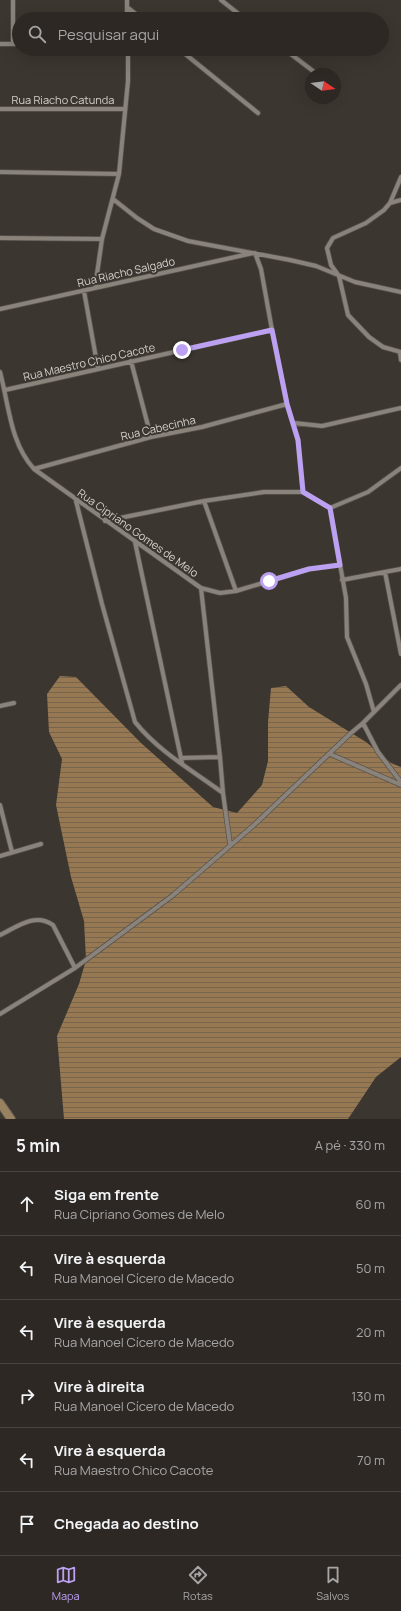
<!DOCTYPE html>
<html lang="pt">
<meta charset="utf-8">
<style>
:root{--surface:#2d2824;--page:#393431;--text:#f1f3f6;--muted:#a7a6a6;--line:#484441;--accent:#bca0f2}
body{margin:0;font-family:Manrope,sans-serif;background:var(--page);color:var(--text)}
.compass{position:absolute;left:305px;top:68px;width:36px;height:36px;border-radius:50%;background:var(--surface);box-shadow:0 4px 16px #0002;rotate:103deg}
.stop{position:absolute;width:12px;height:12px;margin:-9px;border:3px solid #bca0f2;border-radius:50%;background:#fff}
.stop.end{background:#bca0f2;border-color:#fff;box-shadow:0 1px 4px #0008}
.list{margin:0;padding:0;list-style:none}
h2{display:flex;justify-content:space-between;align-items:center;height:52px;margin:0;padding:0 16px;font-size:17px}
h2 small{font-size:13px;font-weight:400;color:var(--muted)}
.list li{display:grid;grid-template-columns:26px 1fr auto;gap:12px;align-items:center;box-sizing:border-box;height:64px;padding:0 16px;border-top:1px solid var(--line)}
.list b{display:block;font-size:15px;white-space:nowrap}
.list p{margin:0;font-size:13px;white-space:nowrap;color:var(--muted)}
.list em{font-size:13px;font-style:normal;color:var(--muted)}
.icon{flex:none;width:22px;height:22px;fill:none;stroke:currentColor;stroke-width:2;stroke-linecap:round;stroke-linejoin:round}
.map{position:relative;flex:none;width:401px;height:1119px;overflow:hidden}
.search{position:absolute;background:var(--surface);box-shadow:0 4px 16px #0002;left:12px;right:12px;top:12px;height:44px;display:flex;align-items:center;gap:10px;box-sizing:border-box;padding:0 14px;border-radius:22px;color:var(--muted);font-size:15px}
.sheet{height:436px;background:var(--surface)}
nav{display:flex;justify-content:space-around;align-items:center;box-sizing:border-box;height:56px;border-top:1px solid var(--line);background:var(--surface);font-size:11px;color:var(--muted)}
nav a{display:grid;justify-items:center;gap:2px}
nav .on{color:var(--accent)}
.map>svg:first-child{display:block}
.water{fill:url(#water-rules)}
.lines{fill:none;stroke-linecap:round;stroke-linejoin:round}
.street-casing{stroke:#58544e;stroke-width:5.5}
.secondary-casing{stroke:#58544e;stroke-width:10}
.street{stroke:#89837c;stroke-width:4}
.secondary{stroke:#98815f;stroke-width:8}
.route{stroke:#bca0f2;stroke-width:5}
.labels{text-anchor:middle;stroke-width:4;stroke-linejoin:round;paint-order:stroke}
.street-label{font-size:11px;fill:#d4d1cd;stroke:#3c3630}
</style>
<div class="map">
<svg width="401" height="1119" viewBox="0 0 401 1119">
<defs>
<pattern id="water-rules" width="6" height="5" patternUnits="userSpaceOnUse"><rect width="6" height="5" fill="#967853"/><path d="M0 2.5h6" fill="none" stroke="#78644c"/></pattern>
</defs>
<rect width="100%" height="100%" fill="#3c3630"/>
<path class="water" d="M60,676l16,1 65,66 72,64 24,6 25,-28 6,-24v-39l3,-34 15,-2 23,21 57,35 25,21 10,4v290l-25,20 -28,42h-284l-7,-83 22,-52 7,-24 -2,-39 -13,-44 -15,-72 6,-46 -13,-27 -2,-38z"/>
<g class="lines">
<defs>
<path id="street" d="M127,0v19
M221,0l24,19
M127,7l15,12
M0,44h19
M13,44v-44
M179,49l79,64
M284,49l33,25
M0,109h125
M0,172l119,2
M401,177l-11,26 -6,7 -18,13 -33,15 -6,10 4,17 8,11 9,39 21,22 14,10 18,5
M113,199l24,19 17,11 34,12 102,19 26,6 39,16 46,10
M390,203l11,-3
M0,238l102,1
M255,253l6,16 11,61 15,74 11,36 5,52
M95,288l7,-49 17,-65 9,-93v-32
M84,291l14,78
M0,309l253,-56
M400,353l1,7
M131,361l20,76
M0,372c9,33 10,71 34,97l167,119 19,5 16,-2 73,-22 30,-4
M5,390l267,-60
M294,423l28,3 79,-18
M34,469l117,-32 51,-10 85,-23
M303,492l27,16 16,90 1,39 19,47 8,28
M76,501l26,103 33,118c23,29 58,49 88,71
M204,501l32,90
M330,508l38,-16 33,-24
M105,521l99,-20 60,-9h39
M135,542l47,221
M385,572l16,82
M342,580l59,-11
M201,588l19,169 3,36 7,51
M0,706l14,-3
M363,723l15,29 23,30
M330,754l71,31
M181,758l39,-1
M0,805l12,47
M0,856l41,-12
M0,935c17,-8 35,-23 53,-10l22,43
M0,1014l75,-46 97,-72 82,-71 97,-92 12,-10 38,-38"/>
<path id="secondary" d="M0,1103l11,16"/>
</defs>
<use href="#street" class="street-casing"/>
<use href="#secondary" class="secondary-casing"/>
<use href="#street" class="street"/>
<use href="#secondary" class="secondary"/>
</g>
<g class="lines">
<path class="route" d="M182,350l90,-20 15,74 11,36 5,52 27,16 10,57 -31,4 -40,12"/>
</g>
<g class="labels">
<g class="street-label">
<text x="63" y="104">Rua Riacho Catunda</text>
<text transform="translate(126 272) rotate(-13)" y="4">Rua Riacho Salgado</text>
<text transform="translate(89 362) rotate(-13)" y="4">Rua Maestro Chico Cacote</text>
<text transform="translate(158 428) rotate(-13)" y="4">Rua Cabecinha</text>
<text transform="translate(138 533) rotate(35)" y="4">Rua Cipriano Gomes de Melo</text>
</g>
</g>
</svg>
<svg class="compass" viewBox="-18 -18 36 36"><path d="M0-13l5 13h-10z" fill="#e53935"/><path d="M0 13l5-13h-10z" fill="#a7a6a6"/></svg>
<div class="stop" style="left:269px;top:581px"></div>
<div class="stop end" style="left:182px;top:350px"></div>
<div class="search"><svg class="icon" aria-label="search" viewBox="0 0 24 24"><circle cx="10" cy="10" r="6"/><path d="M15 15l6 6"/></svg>Pesquisar aqui</div>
</div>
<section class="sheet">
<h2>5 min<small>A pé · 330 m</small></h2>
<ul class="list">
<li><svg class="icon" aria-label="ahead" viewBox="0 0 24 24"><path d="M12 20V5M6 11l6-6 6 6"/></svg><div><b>Siga em frente</b><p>Rua Cipriano Gomes de Melo</p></div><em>60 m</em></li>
<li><svg class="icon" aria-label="left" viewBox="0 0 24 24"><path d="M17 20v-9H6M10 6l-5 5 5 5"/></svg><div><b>Vire à esquerda</b><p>Rua Manoel Cícero de Macedo</p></div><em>50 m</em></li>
<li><svg class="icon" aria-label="left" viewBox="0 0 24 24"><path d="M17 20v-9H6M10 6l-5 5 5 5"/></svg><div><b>Vire à esquerda</b><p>Rua Manoel Cícero de Macedo</p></div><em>20 m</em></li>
<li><svg class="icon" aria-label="right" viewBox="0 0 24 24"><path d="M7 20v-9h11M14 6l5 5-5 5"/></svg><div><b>Vire à direita</b><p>Rua Manoel Cícero de Macedo</p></div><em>130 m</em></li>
<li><svg class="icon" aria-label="left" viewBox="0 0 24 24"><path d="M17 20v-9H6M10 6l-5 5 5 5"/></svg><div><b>Vire à esquerda</b><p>Rua Maestro Chico Cacote</p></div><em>70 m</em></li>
<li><svg class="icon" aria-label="arrive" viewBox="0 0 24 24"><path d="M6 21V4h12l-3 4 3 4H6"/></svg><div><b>Chegada ao destino</b></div></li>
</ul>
</section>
<nav>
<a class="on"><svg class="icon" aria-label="map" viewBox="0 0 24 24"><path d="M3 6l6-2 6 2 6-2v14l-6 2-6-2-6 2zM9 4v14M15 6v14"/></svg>Mapa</a>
<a><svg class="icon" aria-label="directions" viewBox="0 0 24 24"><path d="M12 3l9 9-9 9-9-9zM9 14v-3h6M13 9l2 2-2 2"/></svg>Rotas</a>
<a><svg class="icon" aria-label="saved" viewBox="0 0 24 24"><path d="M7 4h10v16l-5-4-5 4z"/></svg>Salvos</a>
</nav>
